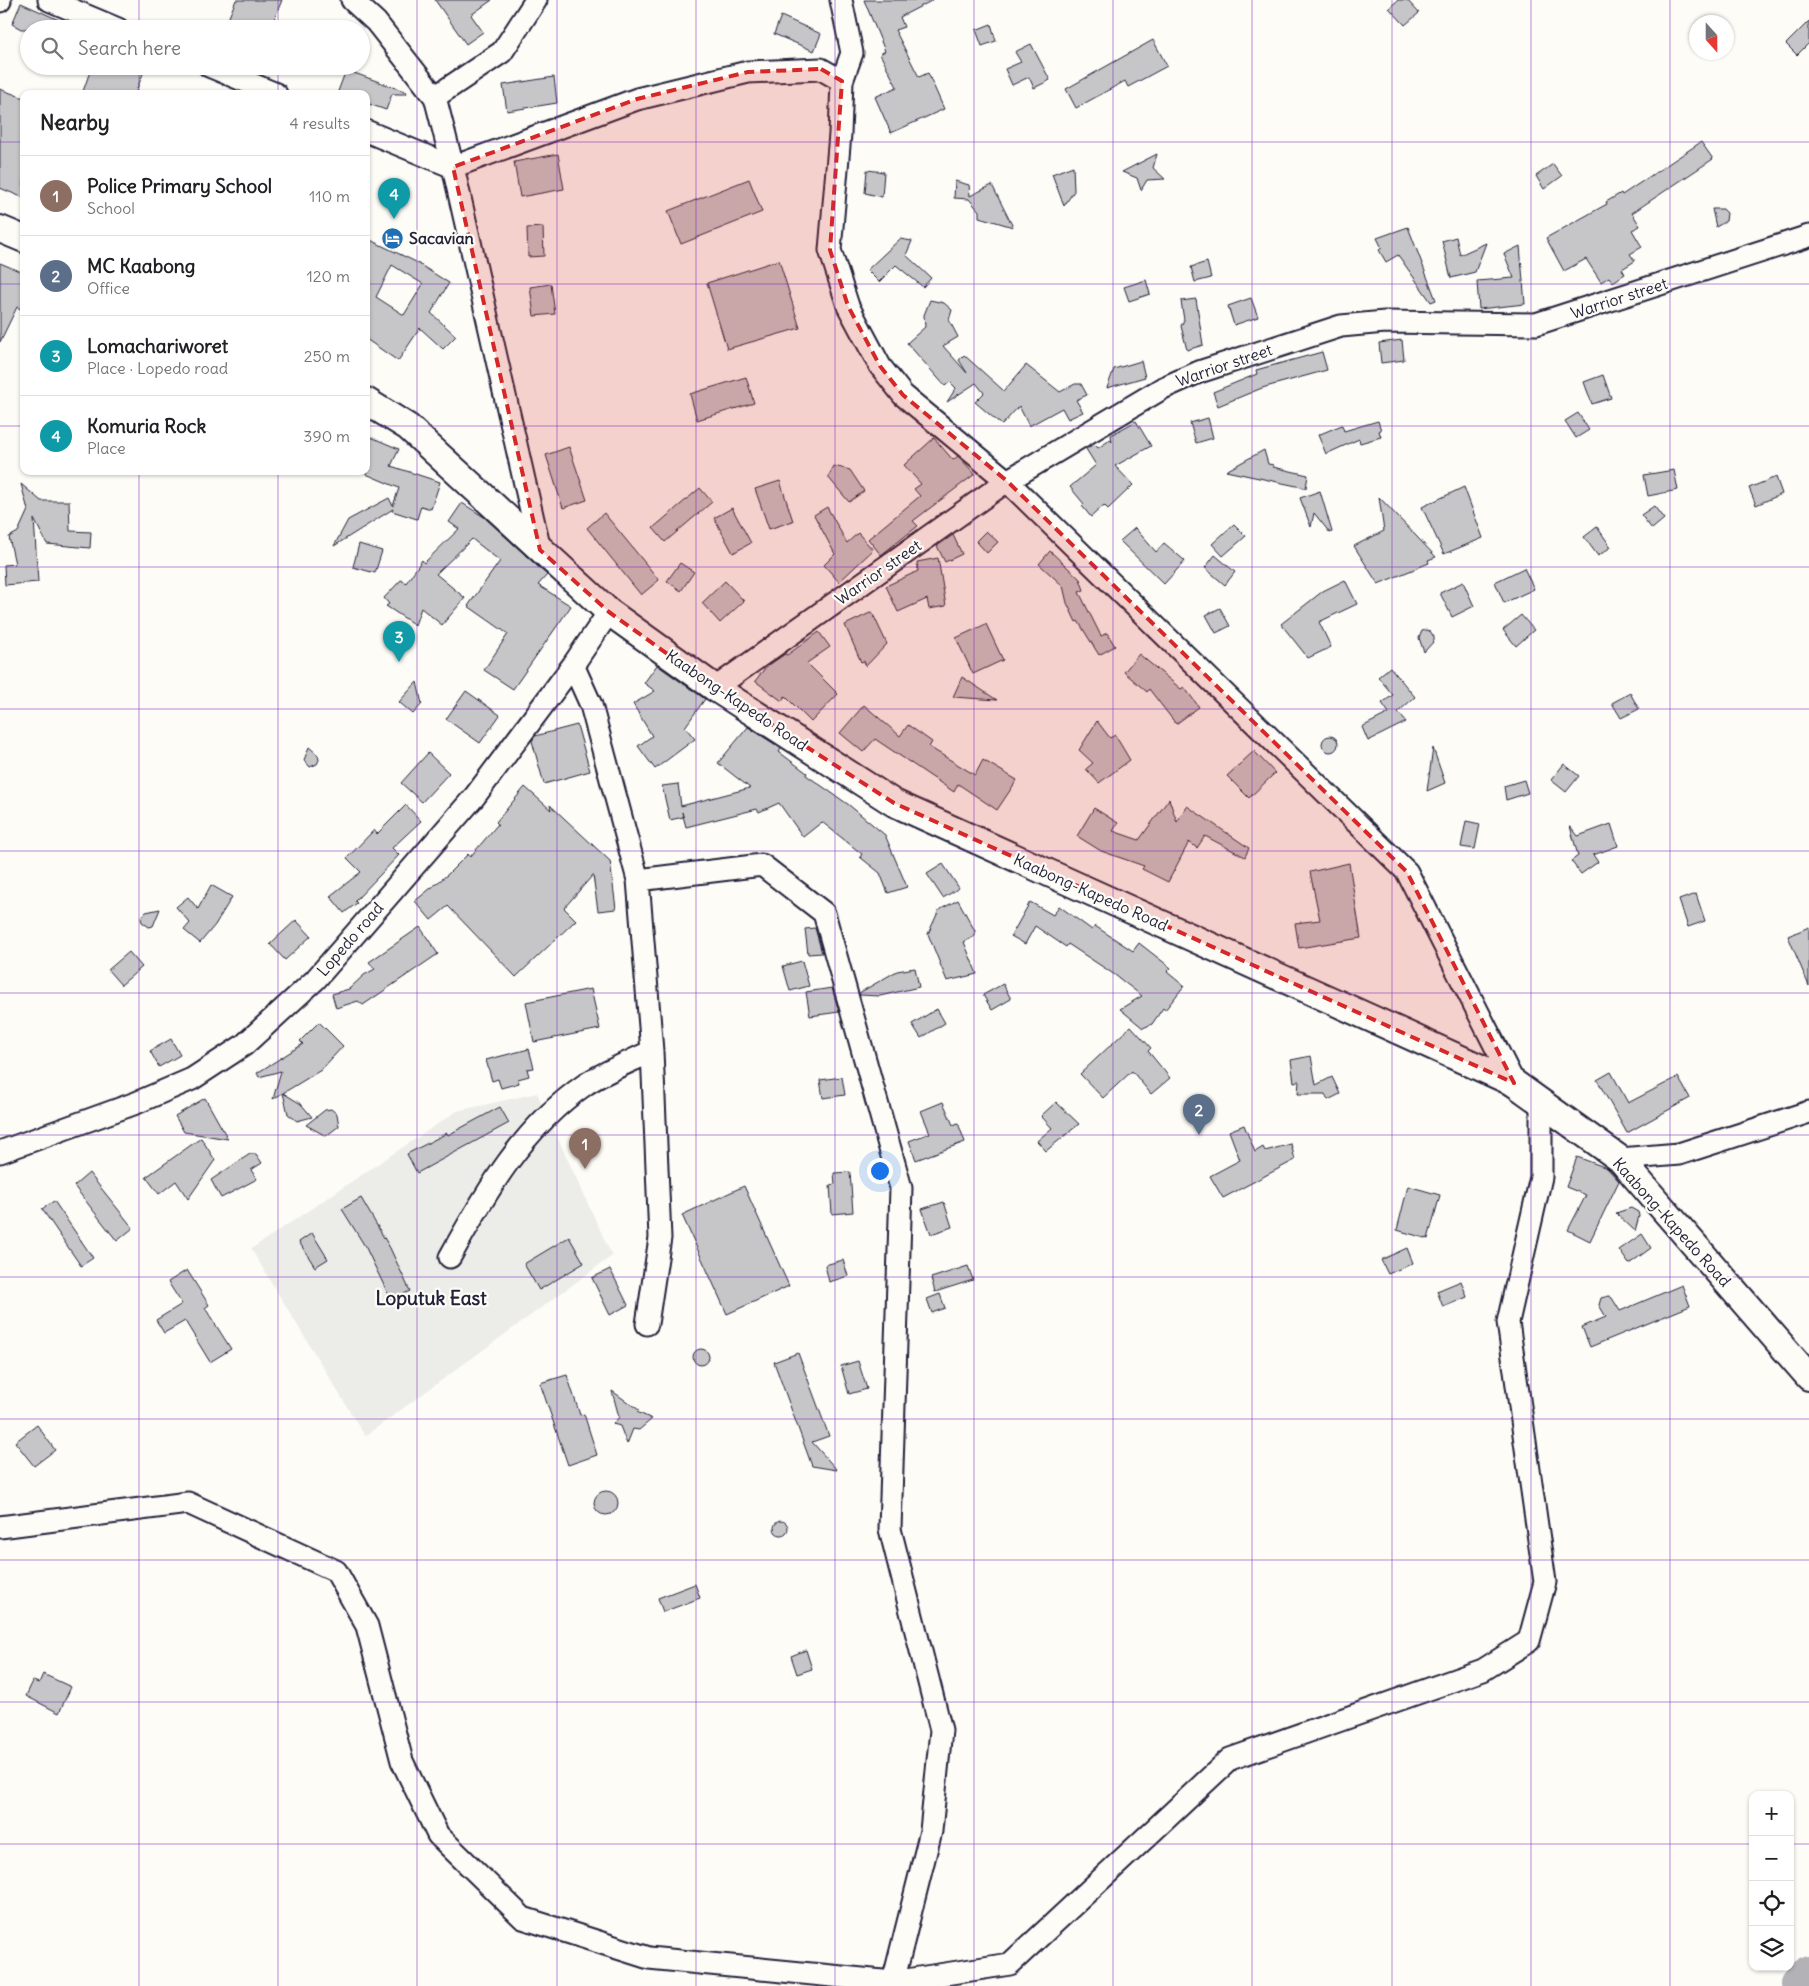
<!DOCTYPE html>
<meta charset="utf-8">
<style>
:root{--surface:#fff;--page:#f2f2f2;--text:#202124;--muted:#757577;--line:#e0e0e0;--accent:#1f6fb2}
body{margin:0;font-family:Delius,sans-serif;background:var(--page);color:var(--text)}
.controls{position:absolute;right:15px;bottom:15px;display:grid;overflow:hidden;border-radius:10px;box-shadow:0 1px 4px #0004}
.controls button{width:45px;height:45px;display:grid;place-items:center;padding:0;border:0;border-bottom:1px solid var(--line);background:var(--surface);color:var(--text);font:25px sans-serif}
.compass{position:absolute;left:1689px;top:15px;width:45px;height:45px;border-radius:50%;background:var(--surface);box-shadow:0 1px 4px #0004;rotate:159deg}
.you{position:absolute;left:879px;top:1170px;width:18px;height:18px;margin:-12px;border:4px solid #fff;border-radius:50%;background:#1a73e8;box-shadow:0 0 0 8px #1a73e833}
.badge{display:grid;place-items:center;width:32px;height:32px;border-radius:50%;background:var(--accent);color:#fff;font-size:16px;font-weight:700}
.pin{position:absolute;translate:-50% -41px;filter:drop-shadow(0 1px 2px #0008)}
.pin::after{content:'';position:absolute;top:26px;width:18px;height:15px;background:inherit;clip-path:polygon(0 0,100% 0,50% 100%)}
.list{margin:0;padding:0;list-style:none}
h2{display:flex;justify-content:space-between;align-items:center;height:65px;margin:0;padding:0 20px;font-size:21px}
h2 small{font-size:16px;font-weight:400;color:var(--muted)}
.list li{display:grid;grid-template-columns:32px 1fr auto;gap:15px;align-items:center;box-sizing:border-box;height:80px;padding:0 20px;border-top:1px solid var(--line)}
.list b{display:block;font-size:19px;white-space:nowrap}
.list p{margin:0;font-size:16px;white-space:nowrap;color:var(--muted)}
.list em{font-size:16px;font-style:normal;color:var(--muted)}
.icon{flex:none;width:28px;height:28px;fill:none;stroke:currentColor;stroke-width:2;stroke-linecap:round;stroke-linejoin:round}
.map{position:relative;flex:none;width:1809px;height:1986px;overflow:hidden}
.search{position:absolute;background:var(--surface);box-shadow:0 1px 4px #0004;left:20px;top:20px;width:350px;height:55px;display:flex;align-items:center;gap:12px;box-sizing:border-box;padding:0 18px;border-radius:28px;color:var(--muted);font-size:19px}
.panel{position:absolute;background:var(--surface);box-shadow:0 1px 4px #0004;left:20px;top:90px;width:350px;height:385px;border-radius:10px}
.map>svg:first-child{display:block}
.built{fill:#ecece9}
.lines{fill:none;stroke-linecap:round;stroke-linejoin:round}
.river{stroke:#b2b2b7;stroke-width:32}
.building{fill:#c6c6c8;stroke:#22223b;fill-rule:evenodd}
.minor-casing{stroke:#22223b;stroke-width:25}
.major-casing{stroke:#22223b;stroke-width:30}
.minor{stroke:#fdfcf7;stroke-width:21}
.major{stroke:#fdfcf7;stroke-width:26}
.marked{fill:#d62828;fill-opacity:0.2;stroke:#d62828;stroke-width:4;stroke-dasharray:10 6;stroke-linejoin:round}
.grid{fill:none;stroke:#7b2cbf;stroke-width:1;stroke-opacity:0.55}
.labels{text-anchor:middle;stroke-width:4.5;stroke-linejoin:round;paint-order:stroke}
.poi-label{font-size:16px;font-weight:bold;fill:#22223b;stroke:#fdfcf7;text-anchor:start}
.street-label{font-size:16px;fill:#22223b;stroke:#fdfcf7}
.quarter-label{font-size:19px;font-weight:bold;fill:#22223b;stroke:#fdfcf7}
</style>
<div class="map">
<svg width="1809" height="1986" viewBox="0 0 1809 1986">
<rect width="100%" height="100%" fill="#fdfcf7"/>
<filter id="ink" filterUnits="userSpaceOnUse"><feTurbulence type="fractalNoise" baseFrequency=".02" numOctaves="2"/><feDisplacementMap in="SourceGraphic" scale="10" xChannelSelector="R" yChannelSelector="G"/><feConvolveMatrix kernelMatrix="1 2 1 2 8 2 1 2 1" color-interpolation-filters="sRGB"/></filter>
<g filter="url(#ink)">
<path class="built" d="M537,1093l75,163 -247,180 -114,-187 206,-138z"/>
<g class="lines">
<path class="river" d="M1798,1986l11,-14"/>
</g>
<path class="building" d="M236,0h46l-12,29h-46z
M435,0h57l-21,15 12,17 -17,12z
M864,0h69l-33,17 4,10 -9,3 24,47 9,-4 16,36 -53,24 -16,-36 22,-10 -17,-33 5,-3z
M1398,0h9l12,13 -14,12 -16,-17z
M21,3l58,26h-58l-9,-5z
M781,16l40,18 -7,17 -40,-17z
M1809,21v22l-12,12 -11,-11z
M991,24l5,17 -14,5 -6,-16z
M1153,40l14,26 -39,21 -3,-6 -49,27 -10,-19z
M1031,44l19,36 -16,8 -5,-11 -17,8 -7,-16 16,-7 -6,-10z
M92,66h54l-11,28h-53z
M346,70l61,22 -1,2h-14l-6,16 -20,-7v-9h-29z
M554,77l3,26 -50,8 -4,-26z
M0,89l24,9v100l-24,-10z
M1701,142l12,17 -81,54 8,13 -8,4 10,17 -12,7 5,7 -13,8 3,5 -12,8 -4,-5 -8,5 -15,-23 -22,12 -18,-33 61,-34 -1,-2 15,-9 1,2z
M558,154l6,35 -44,8 -6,-35z
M1157,154l-4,14 12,11 -18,1 -6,10 -4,-12 -15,-6z
M1553,164l9,12 -18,13 -8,-13z
M1073,166l1,25 -10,15 -12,-32z
M867,170l17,2 -2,25 -17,-4z
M749,179l13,33 -81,32 -13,-33z
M955,181l14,4 1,11 22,-11 21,42 -34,-10v-6l-10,-12 -15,-1z
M1712,209h11l4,4 -1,8 -10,6z
M543,227l1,29 -16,1 -1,-29z
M1408,227l28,73 -5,2 -33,-47 -12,7 -7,-12 3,-2 -5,-10z
M1456,237l4,18 26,-12 -11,29 -24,6 -9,-37z
M366,238l48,23 35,22 -18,30 25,23 -13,13 -23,-21 -22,33 -32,-22zM392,265l31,19 -19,31 -28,-18z
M900,239l12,2 -6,14 25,23 -8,9 -27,-22 -17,17 -12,-12z
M1520,246l5,58 -46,5 -2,-28 37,-3 -10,-24z
M779,260l21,68 -73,21 -20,-66z
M1207,262l4,16 -16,4 -4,-15z
M0,263l24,10v38l-7,-4 -17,35z
M1146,280l4,14 -21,7 -5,-14z
M551,284l4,30 -21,2 -4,-29z
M1251,298l7,19 -24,8 -6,-19z
M1196,299l7,46 -16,5 -6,-24 3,-6 -3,-19z
M930,300l14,3 8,7 -3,10 9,17 -15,9 24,27 -8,-13 5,-5 40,36 22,-26 34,27 15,-8h6l6,11 -11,5 7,12 -15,7 -6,-11 -33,18 -10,-20 -17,19 -27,-23 9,-9 -8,-10 -29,19 9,-14 -6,-6 -5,4 -38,-43 18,-16 -1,-12z
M1402,340l2,20 -23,3 -2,-20z
M1322,352l5,18 -65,18 -44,18 -5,-14 44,-18 -1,-4z
M1141,361l4,16 -38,11 7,-19z
M1603,375l8,23 -19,6 -8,-22z
M746,377l8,26 -57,17 -7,-26z
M1578,413l11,17 -13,8 -11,-17z
M1208,418l5,20 -17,5 -6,-20z
M1136,421l15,25 -36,20 18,19 -25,24 -4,-4 -13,12 -9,-11 2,-2 -14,-17 26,-22 -10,-16 8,-5 4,4 12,-8 2,2 -1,-7z
M1378,421l3,9 -2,1 2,6 -21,6 -1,-4 -33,15 -8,-19 24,-10 2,6z
M366,435l33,14 -8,17 49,16 -9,27 -10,-3 -4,13 -25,-8 1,-2 -59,37 14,-26 41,-22 4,8 6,-18 -33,-14z
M934,438l19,22 5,-4 17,18 -62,47 5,5 -37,29 -13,-16 52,-43 -6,-7 7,-5 -17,-19z
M569,447l18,53 -24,8 -17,-53z
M1264,450l4,14 6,1 -1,2 35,8 -2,13 -80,-17z
M834,466l16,4 14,21 -15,11 -21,-25z
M1674,470l4,20 -30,6 -4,-21z
M1776,477l6,17 -26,11 -7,-17z
M780,481l13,40 -24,8 -14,-40z
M21,484l20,17h28l1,30 21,1 -1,16 -43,-4 -13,-25 4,63 -33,3 -1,-20 11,-1 -6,-27 9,-5 10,-22z
M1464,487l19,51 -39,16 -22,-47z
M700,488l12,14 -47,40 -12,-14z
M1320,491l12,41 -2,1 -16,-20 -3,14 -11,-29z
M1379,497l57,60 -8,3 1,3 -51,21 -24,-38 30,-15z
M462,503l22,14 63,58 -9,10 33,21 -58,83 -29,-19 24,-36 -40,-28 32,-45 -28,-22 -36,35 29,24 -23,27 -21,-17 -6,17 -29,-19 3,-2 -5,-6 17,-18 5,3 16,-23 2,3 35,-34 -10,-7z
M1654,506l10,13 -12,10 -11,-14z
M827,507l20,36 11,-10 15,17 -34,32 -15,-17 11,-11 -21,-39z
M732,508l19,35 -18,10 -19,-35z
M604,513l55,67 -18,15 -54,-67z
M1234,524l12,12 -23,20 -11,-12z
M1597,527l14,20 -13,9 -14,-19z
M1135,528l21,24 8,-9 21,18 -21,23 -44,-43z
M986,531l12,11 -11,11 -11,-12z
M953,535l9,19 -17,8 -8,-16z
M359,544l23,7 -7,22 -22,-6z
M1050,551l30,28 4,11 -5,2 22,44 6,-3 8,13 -16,9 -21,-34 -2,1 -9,-19 -4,-17 -24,-22z
M1215,555l20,17 -10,13 -20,-17z
M938,558l8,48 -17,3 -2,-10 -29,13 -12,-26 32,-15 -1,-9z
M680,563l14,9 -13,19 -14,-10z
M1524,568l10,21 -30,14 -9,-21z
M1345,580l12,24 -38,18 12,25 -23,11 -27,-34 42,-33z
M725,581l19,20 -24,22 -18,-20z
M1463,582l11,24 -22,11 -12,-24z
M1220,608l10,18 -14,7 -10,-18z
M872,612l15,32 -21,22 -2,-5 -3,1 -16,-37z
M1521,615l13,15 -18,16 -13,-16z
M986,624l17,36 -30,14 -17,-36z
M1426,630l4,1 4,6v4l-10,11 -5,-14 3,-7z
M819,632l11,15 -23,16 31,31 -27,28 -26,-26 -3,5 -27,-20 11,-14 19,-13 2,1z
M1139,654l42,35 3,-2 15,20 -23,17 -27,-35 -2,3 -23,-20z
M657,665l48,34 -20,28 10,12 -40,30 -17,-23 14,-10 -19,-32 22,-13 -11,-8z
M1390,667l25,30 -17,15 8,10 -38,19 -6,-14 27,-14 -7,-10 11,-8 -15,-18z
M962,677l35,23 -44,-3z
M417,682l5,22 -9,10 -14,-12z
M466,691l34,24 -20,28 -34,-24z
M1630,693l9,16 -18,9 -9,-15z
M864,705l36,31 8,-11 24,17 -3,5 46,28 8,-15 34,20 -20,30 -39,-26 -4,8 -79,-53 -12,13 -23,-19z
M1097,721l13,17 5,-3 15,25 -31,23 -13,-14 7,-6 -14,-13z
M577,725l13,46 -46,13 -12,-43 3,-5z
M748,727l28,18 5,4 -2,3 28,21 -1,2 43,30 36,30 22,52 -19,6 -8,-20 -20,-16 2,-3 -40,-32 -19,15 -24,-34 -20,9 -2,-3 -71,18 -4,-15 1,5 -13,3 -8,-34 16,-2 3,22 69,-18 -32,-25z
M1322 744a8 8 0 1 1 16 0a8 8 0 1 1-16 0Z
M309,747l9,8 1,5 -2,4 -7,3 -6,-7z
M1433,748l12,35 -18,8z
M1254,751l21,22 -26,25 -22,-22z
M428,753l21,20 -27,29 -21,-19z
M1564,764l15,12 -13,16 -15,-12z
M1524,780l4,13 -22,7 -2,-14z
M525,787l26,23 -1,-5 60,56 6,48 -18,2 -5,-36 -29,33 12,12 -60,57 -68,-71 -17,14 -16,-19 32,-26 21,-21 2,3 28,-33 -2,-2z
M1169,799l8,23 10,-16 62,42 -4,9 -40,-21 -8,12 -8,-6 -21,40 -26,-13 2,-3 -43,-15 -24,-15 17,-28 24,15 -5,8 26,9z
M406,805l15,16 -29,27 7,7 -44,46 2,2 -13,10 -14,-17 31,-24 -14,-14 27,-28 3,4z
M1466,821l14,3 -5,25 -14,-2z
M1611,824l7,22 -25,9 5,7 -17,12 -10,-13 7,-5 -8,-30 8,10z
M1349,863l12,75 -62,10 -4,-25 25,-3 -10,-48z
M943,864l16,24 -16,10 -16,-24z
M211,885l21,12 -17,28 -15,18 -16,-13 6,-7 -14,-16 12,-10 10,12z
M1696,894l9,27 -17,6 -9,-27z
M958,900l17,31v5l-11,6 13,32 -30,7 -19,-47 11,-24z
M1030,902l23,13 6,-9 33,24 3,-4 38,25 6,-8 32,25 -4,4 17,14 -19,24 -2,-2 -11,16 -9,4 -23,-19 22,-13 -27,-21 -47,-31 -2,3 -31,-21 -10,18 -14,-8z
M160,909l-7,17 -4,1 -7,-5 -1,-4 5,-6z
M296,920l15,16 -26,24 -15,-16z
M420,927l18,27 -75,51 -5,-4 -22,7 -4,-14 17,-5 15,-14 11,-6 -6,-7z
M1809,927v59l-21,-50z
M815,928l7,25 -14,1 -3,-25z
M129,952l13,15 -21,18 -13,-15z
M802,961l7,25 -19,5 -7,-25z
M915,968l4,19 -39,9 -20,-1 -1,-2 38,-22z
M1003,984l8,15 -19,11 -9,-15z
M832,988l7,24 -29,4 -4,-24z
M591,989l9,40 -66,13 -8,-40z
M937,1009l8,14 -24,15 -9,-14z
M319,1022l24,24 -22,24 -38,23 18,11 11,13 -15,4 -9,-7 -5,-21 -10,6 8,-28 -22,6 -2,-4 46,-29 -3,-3z
M1131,1026l20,22 -3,3 22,27 -19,16 -19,-23 -29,27 -23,-24z
M171,1039l9,16 -21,12 -9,-16z
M529,1049l5,19 -7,1 2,7 -11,3 1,4 -18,5 -3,-9 -6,2 -6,-21z
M1311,1056l5,29 16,-8 8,17 -12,6 -3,-6h-27l1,-13 -5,1 -3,-22z
M1611,1072l17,31 50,-26 12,21 -63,35 -30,-53z
M842,1077l3,18 -22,3 -3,-18z
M205,1098l23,41 -44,-7 -9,-16z
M943,1102l10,23 5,-2 7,19 -49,18 -7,-19 21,-8 -9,-22z
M1056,1102l23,22 -33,27 -9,-10 15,-13 -11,-12z
M500,1107l9,16 -92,50 -10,-19 40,-21 1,2z
M331,1109l6,5 2,12 -13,10 -20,-11 19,-15z
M1244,1125l11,27 8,-5 2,4 26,-7 4,16 -72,38 -13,-22 30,-16 -11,-29z
M201,1138l14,22 -27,39 -12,-18 -17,13 -13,-17z
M250,1154h6l6,9 -11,7 6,9 -36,19 -10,-18z
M1577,1157l30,11 12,13 -29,60 -22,-11 18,-35 -20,-8z
M850,1172l3,40 -21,2 -2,-29 5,-1 -1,-11z
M89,1173l44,55 -16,13 -43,-55z
M744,1186l45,100 -62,28 -45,-99z
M1408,1186l32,9 -12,44 -31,-9z
M361,1198l29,50 20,43 -19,9 -25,-52 -24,-39z
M54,1201l39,57 -12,8 -39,-57z
M944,1202l8,25 -21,7 -9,-25z
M1631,1208l7,4 1,4 -4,15 -19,-18z
M312,1233l16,26 -13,8 -16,-25z
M1642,1234l9,14 -22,16 -10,-14z
M569,1237l15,26 -45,27 -15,-26z
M1407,1248l6,15 -25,11 -7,-14z
M843,1260l5,16 -19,6 -4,-17z
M968,1266l5,14 -38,12 -4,-14z
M610,1269l18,36 -18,10 -18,-37z
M187,1270l22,35 -4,3 26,41 -21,13 -25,-41 -21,12 -8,-13 26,-16 -14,-22z
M1461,1281l6,16 -24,10 -6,-16z
M1682,1285l8,21 -100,41 -8,-20 24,-10 -7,-12 2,-7 8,-2 3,2 8,13z
M940,1294l5,14 -13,5 -5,-14z
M693 1357a8 8 0 1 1 16 0a8 8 0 1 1-16 0Z
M798,1353l31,83 -17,6 25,28 -25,-4 -38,-104z
M858,1361l9,28 -18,5 -8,-28z
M567,1375l13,40 4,-1 13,41 -29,10 -28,-82z
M612,1391l27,19 -2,2 15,7 -13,11 -6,-1 -6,15 -7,-18 -7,-2 6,-7z
M37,1425l18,25 -21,16 -19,-24z
M594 1503a12 12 0 1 1 24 0a12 12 0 1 1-24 0Z
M774 1528a7 7 0 1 1 14 0a7 7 0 1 1-14 0Z
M695,1584l5,14 -37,14 -5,-14z
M806,1650l6,19 -15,5 -6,-18z
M43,1674l28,13 -12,26 -33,-17 7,-15 6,2z"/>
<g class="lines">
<defs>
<path id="minor" d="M49,0l69,29
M352,0l24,22 59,75 18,70 87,383
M841,0l11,53 -10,28
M0,1v-1
M209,66l67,28
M435,97l67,-45 34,-52
M366,131l87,36 184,-68 111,-27 73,-3 21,12 -2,53 -10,116 18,56 32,60 23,29 104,86 400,391 107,211
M573,665l18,40 47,175 14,171 8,187 -13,86
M715,688l292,-207 156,-93 36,-16 142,-46 44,-4 151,2 273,-88
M638,880l124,-15 62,48 77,275 -11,341 51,201 -10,101 -38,151
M0,1152l136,-49 56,-24 52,-34 71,-65 160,-184 98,-131 36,-53
M1620,1159l59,-5 130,-42
M450,1257c36,-65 73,-130 136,-173 20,-13 44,-22 66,-33
M0,1527l188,-24 148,68 31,55 35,135 36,74 85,83 126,40 244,24 117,-18 220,-205 253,-89 46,-29 16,-59 -37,-260 33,-145v-73"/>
<path id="major" d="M0,229l24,10
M366,401l42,26 201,185 106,76 179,115 620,280 106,76 189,218"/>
</defs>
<use href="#minor" class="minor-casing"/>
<use href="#major" class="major-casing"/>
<use href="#minor" class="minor"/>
<use href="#major" class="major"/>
</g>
</g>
<path class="marked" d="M821,69l21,12 -12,169 18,56 32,60 23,29 104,86 400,391 107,211 -620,-280 -179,-115 -106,-76 -69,-62 -87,-383 184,-68 111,-27z"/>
<path class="grid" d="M139,0v29M278,0v29M417,0v1986M557,0v1986M696,0v1986M835,0v1986M974,0v1986M1113,0v1986M1252,0v1986M1392,0v1986M1531,0v1986M1670,0v1986M139,66v28M278,66v28M0,142h24M366,142h1443M0,284h24M366,284h1443M0,426h24M366,426h1443M139,471v1515M278,471v1515M0,567h1809M0,709h1809M0,851h1809M0,993h1809M0,1135h1809M0,1277h1809M0,1419h1809M0,1560h1809M0,1702h1809M0,1844h1753M1790,1844h19"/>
<defs>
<symbol id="hotel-disc" viewBox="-11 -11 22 22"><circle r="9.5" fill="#1f6fb2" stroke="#fdfcf7"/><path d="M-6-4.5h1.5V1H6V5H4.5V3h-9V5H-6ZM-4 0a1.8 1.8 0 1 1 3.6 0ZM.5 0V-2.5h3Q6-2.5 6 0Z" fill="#fff"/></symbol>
</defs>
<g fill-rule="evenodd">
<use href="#hotel-disc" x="380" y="226" width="25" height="25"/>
</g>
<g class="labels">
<g class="poi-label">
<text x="409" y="244">Sacavian</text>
</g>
<g class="street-label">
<text transform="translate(1619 298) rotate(-18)" y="6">Warrior street</text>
<text transform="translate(1224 365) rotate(-19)" y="6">Warrior street</text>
<text transform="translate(878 572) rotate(-35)" y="6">Warrior street</text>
<text transform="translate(737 700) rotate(34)" y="6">Kaabong-Kapedo Road</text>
<text transform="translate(1091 892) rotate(24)" y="6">Kaabong-Kapedo Road</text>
<text transform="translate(350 939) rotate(-49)" y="6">Lopedo road</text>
<text transform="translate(1672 1222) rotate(48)" y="6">Kaabong-Kapedo Road</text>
</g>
<g class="quarter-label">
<text x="431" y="1305">Loputuk East</text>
</g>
</g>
</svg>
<div class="controls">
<button>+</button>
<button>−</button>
<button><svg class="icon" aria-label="locate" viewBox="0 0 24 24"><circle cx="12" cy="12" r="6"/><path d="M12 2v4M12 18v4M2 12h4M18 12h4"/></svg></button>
<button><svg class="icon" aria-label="layers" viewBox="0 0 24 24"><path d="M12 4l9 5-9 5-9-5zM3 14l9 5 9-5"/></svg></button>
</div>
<svg class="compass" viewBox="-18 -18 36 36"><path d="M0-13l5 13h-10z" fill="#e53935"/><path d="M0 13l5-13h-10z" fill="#757577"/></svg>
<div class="you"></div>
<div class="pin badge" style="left:585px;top:1169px;background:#8d6e63">1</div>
<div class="pin badge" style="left:1199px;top:1135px;background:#5c6f8a">2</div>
<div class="pin badge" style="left:399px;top:662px;background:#0f9aa8">3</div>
<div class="pin badge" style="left:394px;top:219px;background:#0f9aa8">4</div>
<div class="search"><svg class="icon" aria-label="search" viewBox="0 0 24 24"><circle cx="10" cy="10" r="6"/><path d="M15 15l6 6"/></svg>Search here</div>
<section class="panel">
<h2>Nearby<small>4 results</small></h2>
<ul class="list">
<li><span class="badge" style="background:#8d6e63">1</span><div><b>Police Primary School</b><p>School</p></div><em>110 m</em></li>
<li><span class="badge" style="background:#5c6f8a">2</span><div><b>MC Kaabong</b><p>Office</p></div><em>120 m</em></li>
<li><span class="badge" style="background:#0f9aa8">3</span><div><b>Lomachariworet</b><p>Place · Lopedo road</p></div><em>250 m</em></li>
<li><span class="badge" style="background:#0f9aa8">4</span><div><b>Komuria Rock</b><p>Place</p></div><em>390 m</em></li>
</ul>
</section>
</div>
